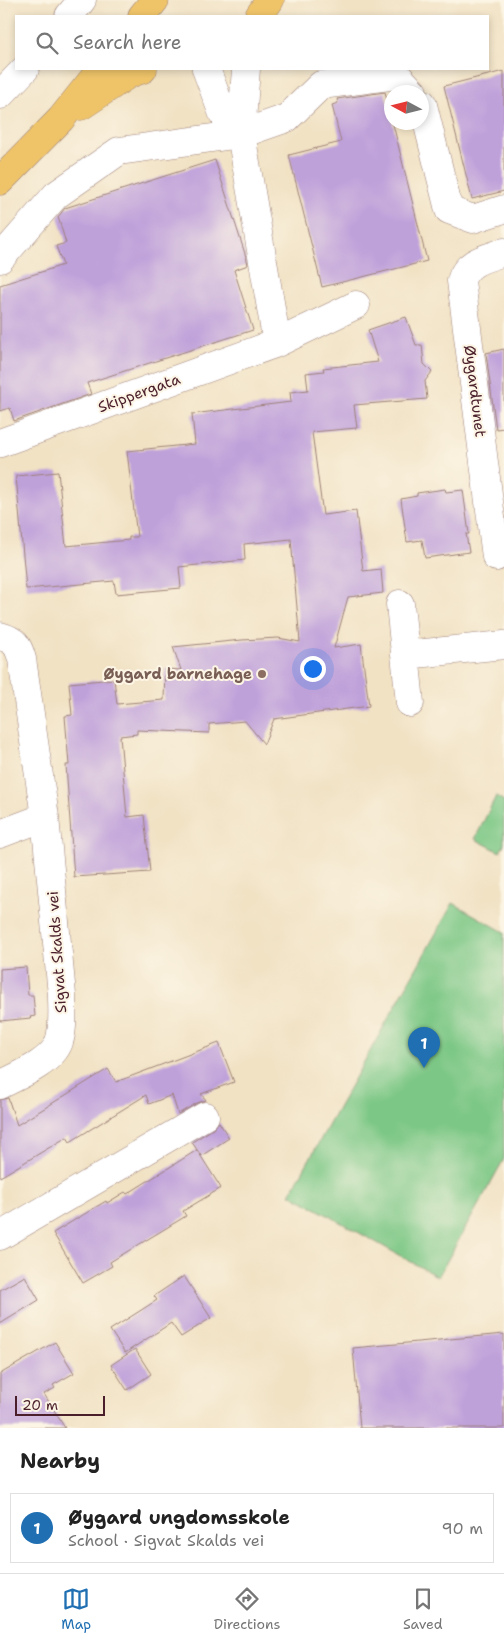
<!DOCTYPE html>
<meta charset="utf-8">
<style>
:root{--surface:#fff;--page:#f2f2f2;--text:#222;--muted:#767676;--line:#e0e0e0;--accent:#1f6fb2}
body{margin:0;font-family:"Shantell Sans",sans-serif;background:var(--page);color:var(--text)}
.compass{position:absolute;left:384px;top:85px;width:45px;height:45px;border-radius:50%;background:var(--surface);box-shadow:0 2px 8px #0003;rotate:277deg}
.scale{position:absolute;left:15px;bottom:12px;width:90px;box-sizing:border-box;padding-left:5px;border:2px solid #4a1f2b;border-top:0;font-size:14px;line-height:18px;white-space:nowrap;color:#4a1f2b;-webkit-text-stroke:4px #fcf5e5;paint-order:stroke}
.you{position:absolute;left:312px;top:668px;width:18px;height:18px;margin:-12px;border:4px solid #fff;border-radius:50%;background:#1a73e8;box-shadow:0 0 0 8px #1a73e833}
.badge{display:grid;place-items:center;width:32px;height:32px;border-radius:50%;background:var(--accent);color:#fff;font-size:16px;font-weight:700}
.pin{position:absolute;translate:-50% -41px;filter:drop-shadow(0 1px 2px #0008)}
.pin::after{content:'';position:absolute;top:26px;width:18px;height:15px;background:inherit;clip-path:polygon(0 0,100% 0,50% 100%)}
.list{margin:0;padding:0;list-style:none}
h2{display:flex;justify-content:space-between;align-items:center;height:65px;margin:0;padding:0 20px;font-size:21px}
h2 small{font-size:16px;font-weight:400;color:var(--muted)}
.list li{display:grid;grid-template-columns:32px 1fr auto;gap:15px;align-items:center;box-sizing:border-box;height:70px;margin:0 10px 10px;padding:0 10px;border:1px solid var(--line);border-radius:0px}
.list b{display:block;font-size:19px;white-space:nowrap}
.list p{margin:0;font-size:16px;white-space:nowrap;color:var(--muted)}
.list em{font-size:16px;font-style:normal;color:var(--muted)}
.icon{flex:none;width:28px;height:28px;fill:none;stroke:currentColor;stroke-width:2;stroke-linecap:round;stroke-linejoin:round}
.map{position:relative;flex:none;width:504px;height:1428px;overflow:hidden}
.search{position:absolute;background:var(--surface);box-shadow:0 2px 8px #0003;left:15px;right:15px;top:15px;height:55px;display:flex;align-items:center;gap:12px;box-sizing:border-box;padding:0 18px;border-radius:0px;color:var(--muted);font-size:19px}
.sheet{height:145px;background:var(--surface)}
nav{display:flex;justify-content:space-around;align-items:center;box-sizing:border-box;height:70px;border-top:1px solid var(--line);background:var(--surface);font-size:14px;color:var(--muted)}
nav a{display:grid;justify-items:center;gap:2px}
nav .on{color:var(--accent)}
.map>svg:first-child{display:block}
.green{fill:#7cc785;stroke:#637358}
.building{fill:#bfa1da}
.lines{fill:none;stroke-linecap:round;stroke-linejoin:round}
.minor-casing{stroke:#9e8078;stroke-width:29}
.major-casing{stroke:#9e8078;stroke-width:29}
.minor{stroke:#fff;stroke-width:28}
.major{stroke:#efc469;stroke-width:28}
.education-dot{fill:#8d6e63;stroke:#fcf5e5;stroke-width:2}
.labels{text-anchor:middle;stroke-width:4;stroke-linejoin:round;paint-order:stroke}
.street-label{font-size:15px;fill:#4a1f2b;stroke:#fcf5e5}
.education-label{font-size:15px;font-weight:bold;fill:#785e54;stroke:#fcf5e5;text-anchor:end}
</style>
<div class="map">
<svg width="504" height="1428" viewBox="0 0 504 1428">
<rect width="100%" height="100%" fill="#fcf5e5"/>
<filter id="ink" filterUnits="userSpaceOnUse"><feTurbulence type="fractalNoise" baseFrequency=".02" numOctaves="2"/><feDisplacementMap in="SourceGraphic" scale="10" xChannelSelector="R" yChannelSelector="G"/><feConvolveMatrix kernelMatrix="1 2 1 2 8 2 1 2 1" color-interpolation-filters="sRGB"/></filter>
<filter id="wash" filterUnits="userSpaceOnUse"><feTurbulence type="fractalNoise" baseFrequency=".0096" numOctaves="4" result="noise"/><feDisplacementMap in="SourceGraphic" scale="20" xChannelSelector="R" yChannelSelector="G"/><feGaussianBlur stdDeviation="1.12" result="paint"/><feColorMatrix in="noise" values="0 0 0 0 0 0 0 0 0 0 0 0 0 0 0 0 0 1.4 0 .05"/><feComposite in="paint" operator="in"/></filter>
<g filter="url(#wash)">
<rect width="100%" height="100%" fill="#f1e2c4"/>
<path class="green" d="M496,796l8,5v43l-4,8 -25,-13z
M453,903l51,29v227l-66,118 -148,-83z"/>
<g id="blocks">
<path class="building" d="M504,71v120l-32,8 -28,-113z
M385,92l42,169 -105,26 -33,-132 52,-13 -9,-37 6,-2 -1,-4z
M215,160l32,100 1,5 -14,5 19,60 -166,53 4,11 -77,27 -4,-13 -10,3v-126l63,-20 -7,-19 10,-3 -8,-26 7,-9z
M406,317l10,28h6l2,19 8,8 -7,9 2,18 -73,6 3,23 -45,4 11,83 33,-4 7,60 18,-2 2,24 -35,4 -14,51 27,-4 8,62 -95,13 -10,25 -19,-23 -36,3v9l-72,-3v4l-17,2 7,81 17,-2 6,57 -76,5 -8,-112h3l-4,-49 7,-1 -3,-32 45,-4 3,25 47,-4 1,-31 16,1 -8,-23 69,-7 36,-2 22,4 -9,-103 -47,5 1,16 -66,7 2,21 -65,6 -2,-13 -88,8 -10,-113 42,-4 8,74 63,-6v-3h8l-10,-86 68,-7 -3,-30 99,-12 -1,-10 18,-2 -2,-17 18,-2 -1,-3 55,-6 -10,-32z
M504,349v79l-8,1 -10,-76z
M445,489l1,3 17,-2 6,44h-3l3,18 -44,6 -3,-18 -15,2 -6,-43 16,-3v-3z
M26,967l2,28h5l2,21 -5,1 1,1 -31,3v-52z
M219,1043l15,39 -33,12 5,6 -9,3 -19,11 -6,-19 -23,9 -3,-9 -76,47 -3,-5 -67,40v-77l8,-2 9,27 91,-56 8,13z
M219,1122l10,16 -28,18 -9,-14 21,-13z
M197,1150l24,38 -38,23 3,5 -76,46 2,4 -29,17 -30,-50 53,-32 1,2 18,-11 2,2z
M25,1276l14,24 -39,24v-34z
M184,1276l27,42 -30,19 -10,-14 -46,30 -15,-23 47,-30 -3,-4z
M504,1334v94h-144l-7,-80z
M55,1342l19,31 -21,12 2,3 -11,6 21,34h-65v-54z
M135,1349l16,25 -24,16 -16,-25z"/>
</g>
</g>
<g filter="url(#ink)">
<use href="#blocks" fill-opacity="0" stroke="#9e8078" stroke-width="1"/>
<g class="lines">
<defs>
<path id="minor" d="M69,16l13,-16
M206,69l17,45 18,20
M246,69l-5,65 36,209
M0,95l25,-26
M422,103l1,2 26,105 24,9 31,-10
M0,259l56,-64 63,-44 122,-17 46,-16 34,-33 76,-10 16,17
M0,443l277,-100 79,-38
M496,557l-35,-276c5,-20 26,-23 43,-29
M400,604l10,99
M0,636c15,4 18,9 22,23l23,158 17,178c0,14 2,32 -3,47 -7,20 -41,34 -59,43
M405,655l99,-10
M0,834l45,-17
M0,1236l205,-120"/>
<path id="major" d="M142,16l13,-16
M259,16l11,-16
M81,106l48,-32 14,-5
M0,181l61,-62 40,-50"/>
</defs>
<use href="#minor" class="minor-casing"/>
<use href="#major" class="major-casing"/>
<use href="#minor" class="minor"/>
<use href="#major" class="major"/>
</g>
</g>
<circle class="education-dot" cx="262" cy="674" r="5"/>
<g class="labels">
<g class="street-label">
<text transform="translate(475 391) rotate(83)" y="5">Øygardtunet</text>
<text transform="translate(139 393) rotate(-20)" y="5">Skippergata</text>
<text transform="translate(57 952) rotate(-94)" y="5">Sigvat Skalds vei</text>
</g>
<g class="education-label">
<text x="252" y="679">Øygard barnehage</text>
</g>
</g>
</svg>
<svg class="compass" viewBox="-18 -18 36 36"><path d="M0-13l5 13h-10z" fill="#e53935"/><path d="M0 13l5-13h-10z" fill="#767676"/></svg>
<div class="scale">20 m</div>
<div class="you"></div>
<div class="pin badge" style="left:424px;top:1068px">1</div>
<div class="search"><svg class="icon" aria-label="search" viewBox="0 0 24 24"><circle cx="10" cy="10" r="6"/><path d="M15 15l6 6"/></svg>Search here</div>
</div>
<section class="sheet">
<h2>Nearby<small></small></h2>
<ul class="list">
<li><span class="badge">1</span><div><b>Øygard ungdomsskole</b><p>School · Sigvat Skalds vei</p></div><em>90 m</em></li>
</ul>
</section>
<nav>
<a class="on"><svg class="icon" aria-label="map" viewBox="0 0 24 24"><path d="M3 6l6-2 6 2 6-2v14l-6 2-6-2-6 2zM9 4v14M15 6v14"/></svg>Map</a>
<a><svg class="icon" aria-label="directions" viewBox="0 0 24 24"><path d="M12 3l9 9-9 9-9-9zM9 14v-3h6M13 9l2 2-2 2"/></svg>Directions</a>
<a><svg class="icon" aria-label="saved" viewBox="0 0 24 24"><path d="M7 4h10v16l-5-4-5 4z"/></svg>Saved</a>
</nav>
